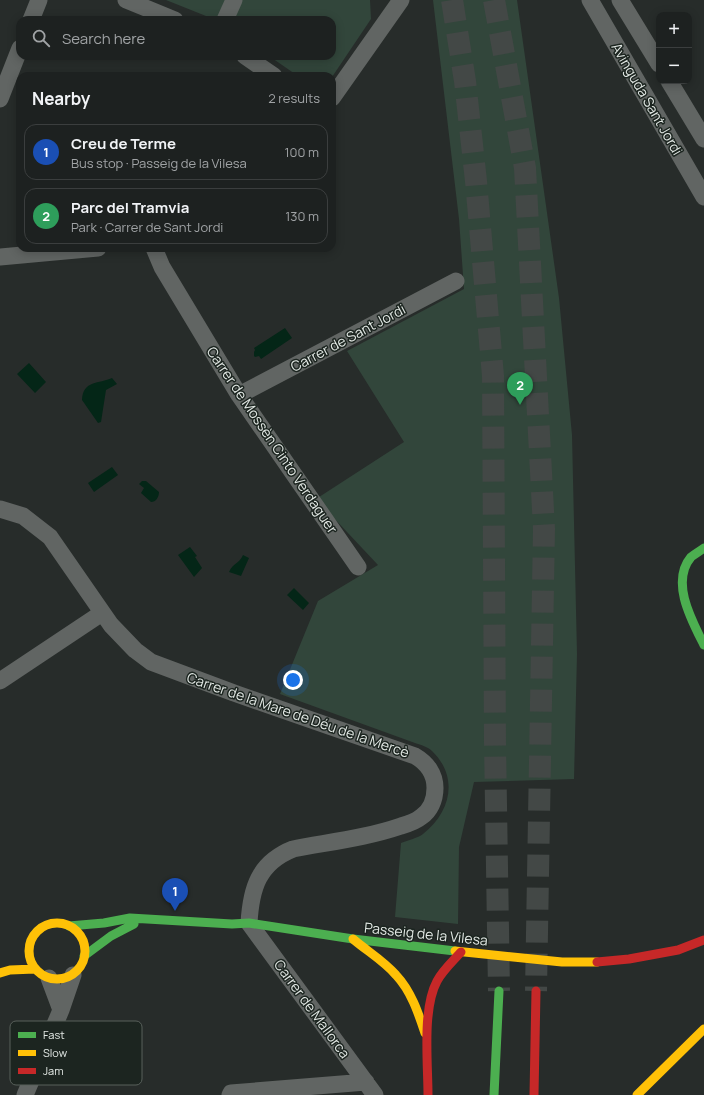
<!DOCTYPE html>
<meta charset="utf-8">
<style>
:root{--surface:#1d2120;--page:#2a2e2d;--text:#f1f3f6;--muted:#a0a3a5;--line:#3b3e3e;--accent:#a1a7a4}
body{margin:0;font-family:Manrope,sans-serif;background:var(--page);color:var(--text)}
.controls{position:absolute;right:12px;top:12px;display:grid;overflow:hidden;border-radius:8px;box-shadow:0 2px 10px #0003}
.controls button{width:36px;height:36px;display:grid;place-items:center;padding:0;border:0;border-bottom:1px solid var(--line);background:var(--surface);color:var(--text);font:20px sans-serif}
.you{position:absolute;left:293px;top:680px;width:14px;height:14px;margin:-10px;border:3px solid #fff;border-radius:50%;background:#1a73e8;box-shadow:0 0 0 6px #1a73e833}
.badge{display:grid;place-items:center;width:26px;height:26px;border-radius:50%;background:var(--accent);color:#fff;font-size:13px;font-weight:700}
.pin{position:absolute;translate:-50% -33px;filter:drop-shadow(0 1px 2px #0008)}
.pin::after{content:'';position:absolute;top:21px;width:14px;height:12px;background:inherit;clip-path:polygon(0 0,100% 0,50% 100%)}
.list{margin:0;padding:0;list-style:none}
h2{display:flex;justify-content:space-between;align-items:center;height:52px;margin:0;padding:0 16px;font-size:17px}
h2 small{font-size:13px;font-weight:400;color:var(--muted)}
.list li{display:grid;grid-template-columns:26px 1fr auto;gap:12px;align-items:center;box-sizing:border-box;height:56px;margin:0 8px 8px;padding:0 8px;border:1px solid var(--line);border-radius:12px}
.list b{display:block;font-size:15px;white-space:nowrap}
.list p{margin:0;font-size:13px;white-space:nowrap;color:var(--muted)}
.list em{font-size:13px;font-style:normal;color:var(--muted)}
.icon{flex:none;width:22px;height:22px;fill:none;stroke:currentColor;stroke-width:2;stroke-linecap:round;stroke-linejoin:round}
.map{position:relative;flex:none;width:704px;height:1095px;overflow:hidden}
.search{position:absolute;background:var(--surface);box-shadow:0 2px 10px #0003;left:16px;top:16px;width:320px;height:44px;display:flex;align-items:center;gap:10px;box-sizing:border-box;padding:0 14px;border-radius:12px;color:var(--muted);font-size:15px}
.panel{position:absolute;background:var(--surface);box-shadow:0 2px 10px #0003;left:16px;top:72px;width:320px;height:180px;border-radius:12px}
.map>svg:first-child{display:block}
.green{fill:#32463b}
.water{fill:#042617}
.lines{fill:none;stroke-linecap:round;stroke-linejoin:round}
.highway-tunnel{stroke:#434846;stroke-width:22;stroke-dasharray:22 11;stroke-linecap:butt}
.street{stroke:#616563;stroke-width:17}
.fast{stroke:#4caf50;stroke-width:9}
.slow{stroke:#ffc107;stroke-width:9}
.jam{stroke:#c62828;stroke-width:9}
.labels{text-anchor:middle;stroke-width:3;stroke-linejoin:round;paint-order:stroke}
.street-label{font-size:14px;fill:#e3e9e5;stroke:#1c2520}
.key{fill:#1c2520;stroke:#58605b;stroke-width:1}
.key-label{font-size:11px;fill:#e3e9e5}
</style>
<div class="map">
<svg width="704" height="1095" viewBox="0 0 704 1095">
<rect width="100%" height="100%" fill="#272c2a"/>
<path class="green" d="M166,0h204l1,19 -39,58 -34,-1 -29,-20h63v-36h-116z
M433,0h84l42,298 13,137 5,219 -3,125 -100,3 -15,65 -1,77 -63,-7 6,-74c7,-3 17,-5 22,-9 28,-22 36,-57 9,-83 -4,-4 -11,-6 -17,-8l-135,-49 38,-93 60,-36 -62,-66 88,-57 -57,-91 117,-62 -5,-70z"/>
<path class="water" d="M285,328l7,10 -31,21 -2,-3 -4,1 -1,-1v-4l1,-2 -1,-2z
M29,363l17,19 -11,11 -18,-19z
M112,378l5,6 -11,6 -5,32 -3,1 -16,-23c1,-20 17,-16 30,-22z
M112,467l6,8 -24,17 -6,-9z
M142,481h4l13,11c0,5 -3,10 -8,10l-10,-9 3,-5 -5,-4z
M190,547l7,9 -2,1 7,11 -8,9 -16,-22z
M243,555l6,3 -8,18 -12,-4c4,-9 10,-8 14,-17z
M294,588l15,15 -6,7 -16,-15z"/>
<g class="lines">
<path class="highway-tunnel" d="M452,0l13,81 11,100 17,195 2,367 4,248
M494,0l31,168 19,361 -8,462"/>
<path class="street" d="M126,0l49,20
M590,0l114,197
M620,0l39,64
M31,20l8,-20
M225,20l9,-20
M245,56l29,20
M669,81l35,58
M332,98l69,-98
M0,99l20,-51
M154,248l8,19 77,128 119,172
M0,257l98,-9
M239,395l217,-114
M0,509l23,7 27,21 61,88 24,25 16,12 83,31 181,63c12,7 20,18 20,32 0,12 -5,23 -14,29 -6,5 -13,7 -20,9 -35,12 -72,16 -108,23 -35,14 -42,40 -44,74l126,172
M0,681l102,-68
M49,978l12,32
M25,1095l36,-85 12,-35
M230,1095l1,-2 135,-11"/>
<path class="fast" d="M704,548c-4,3 -9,6 -13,9 -21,25 1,64 13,88
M69,926l35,-3 26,-5 102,6 17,-1 104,16 102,12
M84,956l27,-20 23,-12
M494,1095l5,-104"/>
<path class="slow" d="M29 951a28 28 0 1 1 56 0a28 28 0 1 1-56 0Z
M353,939c14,12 31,22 43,36 15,16 22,37 29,58
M455,951l107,11h35
M0,973l10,-3 25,-1
M637,1095l67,-66"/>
<path class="jam" d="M597,962l32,-3 49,-9 26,-10
M428,1095c0,-32 -6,-86 9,-114 6,-11 16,-20 24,-29
M534,1095l2,-104"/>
</g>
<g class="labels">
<g class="street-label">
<text transform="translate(647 99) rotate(60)" y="5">Avinguda Sant Jordi</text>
<text transform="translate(348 338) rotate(-28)" y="5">Carrer de Sant Jordi</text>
<text transform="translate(272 440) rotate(56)" y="5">Carrer de Mossèn Cinto Verdaguer</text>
<text transform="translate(298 715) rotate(19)" y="5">Carrer de la Mare de Déu de la Mercè</text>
<text transform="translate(426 934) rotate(6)" y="5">Passeig de la Vilesa</text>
<text transform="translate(312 1009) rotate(54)" y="5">Carrer de Mallorca</text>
</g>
</g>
<rect x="10" y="1021" width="132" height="64" rx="6" class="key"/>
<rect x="18" y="1032" width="18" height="6" fill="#4caf50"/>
<rect x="18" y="1050" width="18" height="6" fill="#ffc107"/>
<rect x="18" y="1068" width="18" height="6" fill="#c62828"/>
<g class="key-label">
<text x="43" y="1039">Fast</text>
<text x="43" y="1057">Slow</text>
<text x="43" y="1075">Jam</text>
</g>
</svg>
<div class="controls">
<button>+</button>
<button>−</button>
</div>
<div class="you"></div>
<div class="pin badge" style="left:175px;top:911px;background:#1a4fb4">1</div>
<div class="pin badge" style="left:520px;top:405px;background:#2e9e5b">2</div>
<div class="search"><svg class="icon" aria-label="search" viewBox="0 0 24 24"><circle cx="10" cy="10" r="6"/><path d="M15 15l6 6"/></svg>Search here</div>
<section class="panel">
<h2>Nearby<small>2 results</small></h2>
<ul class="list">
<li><span class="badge" style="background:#1a4fb4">1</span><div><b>Creu de Terme</b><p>Bus stop · Passeig de la Vilesa</p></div><em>100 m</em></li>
<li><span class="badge" style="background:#2e9e5b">2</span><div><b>Parc del Tramvia</b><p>Park · Carrer de Sant Jordi</p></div><em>130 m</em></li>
</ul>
</section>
</div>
